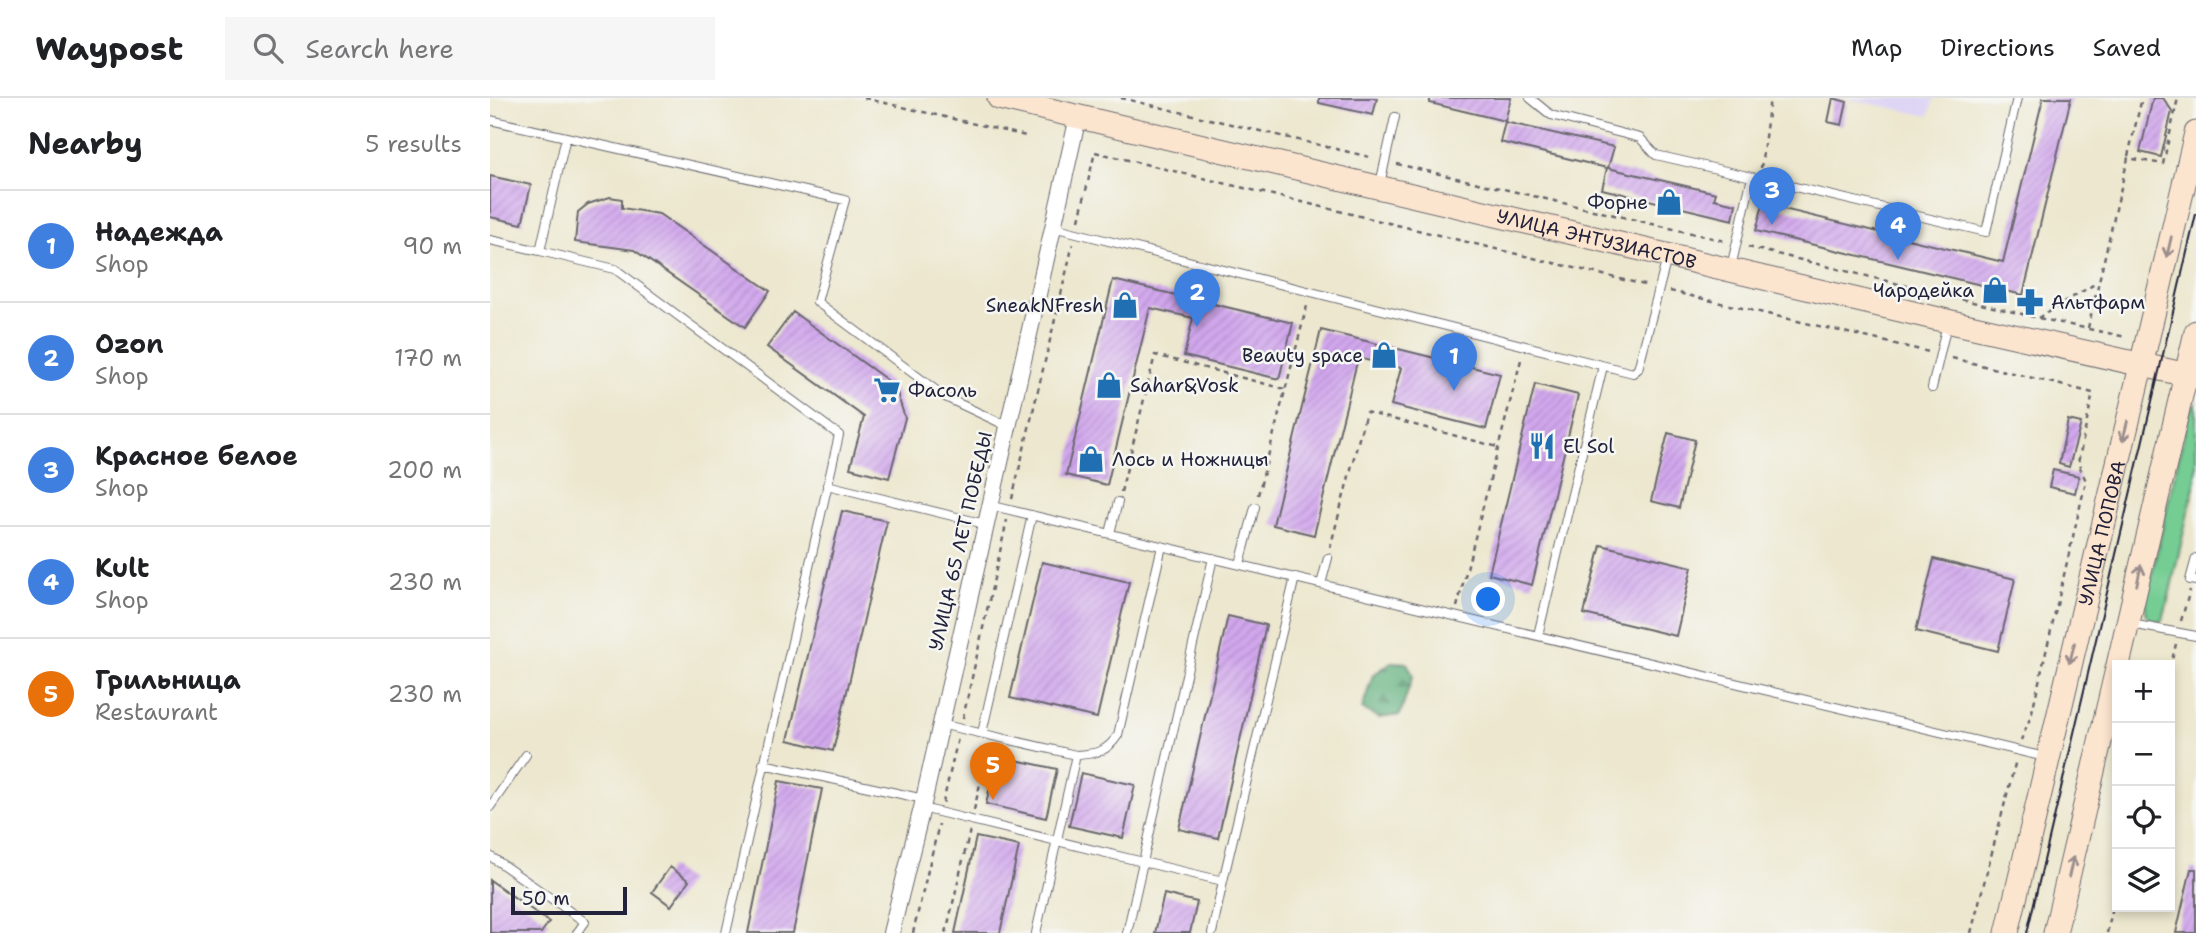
<!DOCTYPE html>
<meta charset="utf-8">
<style>
:root{--surface:#fff;--page:#f6f6f6;--text:#202124;--muted:#757577;--line:#e0e0e0;--accent:#1f6fb2}
body{margin:0;font-family:"Shantell Sans",sans-serif;background:var(--page);color:var(--text)}
.controls{position:absolute;right:21px;bottom:21px;display:grid;overflow:hidden;border-radius:0px;box-shadow:0 4px 10px #0003}
.controls button{width:63px;height:63px;display:grid;place-items:center;padding:0;border:0;border-bottom:2px solid var(--line);background:var(--surface);color:var(--text);font:35px sans-serif}
.scale{position:absolute;left:21px;bottom:18px;width:116px;box-sizing:border-box;padding-left:7px;border:4px solid #22223b;border-top:0;font-size:19px;line-height:24px;white-space:nowrap;color:#22223b;-webkit-text-stroke:5px #f6f6f2;paint-order:stroke}
.you{position:absolute;left:999px;top:502px;width:24px;height:24px;margin:-18px;border:5px solid #fff;border-radius:50%;background:#1a73e8;box-shadow:0 0 0 10px #1a73e833}
.badge{display:grid;place-items:center;width:46px;height:46px;border-radius:50%;background:var(--accent);color:#fff;font-size:23px;font-weight:700}
.pin{position:absolute;translate:-50% -58px;filter:drop-shadow(0 2px 4px #0008)}
.pin::after{content:'';position:absolute;top:37px;width:24px;height:21px;background:inherit;clip-path:polygon(0 0,100% 0,50% 100%)}
.list{margin:0;padding:0;list-style:none}
h2{display:flex;justify-content:space-between;align-items:center;height:91px;margin:0;padding:0 28px;font-size:30px}
h2 small{font-size:23px;font-weight:400;color:var(--muted)}
.list li{display:grid;grid-template-columns:46px 1fr auto;gap:21px;align-items:center;box-sizing:border-box;height:112px;padding:0 28px;border-top:2px solid var(--line)}
.list b{display:block;font-size:26px;white-space:nowrap}
.list p{margin:0;font-size:23px;white-space:nowrap;color:var(--muted)}
.list em{font-size:23px;font-style:normal;color:var(--muted)}
.icon{flex:none;width:38px;height:38px;fill:none;stroke:currentColor;stroke-width:2;stroke-linecap:round;stroke-linejoin:round}
.map{position:relative;flex:none;width:1706px;height:835px;overflow:hidden}
header{display:flex;align-items:center;gap:42px;box-sizing:border-box;height:98px;padding:0 35px;background:var(--surface);border-bottom:2px solid var(--line)}
header strong{font-size:33px}
nav{display:flex;gap:38px;margin-inline-start:auto;font-size:24px}
.search{width:490px;height:63px;background:var(--page);display:flex;align-items:center;gap:18px;box-sizing:border-box;padding:0 24px;border-radius:0px;color:var(--muted);font-size:26px}
main{display:flex}
aside{flex:1;background:var(--surface)}
.map>svg:first-child{display:block}
.built{fill:#ded5f5}
.grass{fill:#75cd93;stroke:#4c7867;stroke-width:2}
.forest{fill:url(#forest-firs);stroke:#41695c;stroke-width:2}
.building{fill:url(#building-hatch)}
.lines{fill:none;stroke-linecap:round;stroke-linejoin:round}
.lane-casing{stroke:#69676e;stroke-width:10}
.street-casing{stroke:#69676e;stroke-width:18}
.secondary-casing{stroke:#69676e;stroke-width:25}
.path{stroke:#69676e;stroke-width:2.5;stroke-dasharray:5 5;stroke-linecap:butt}
.lane{stroke:#fff;stroke-width:8}
.street{stroke:#fff;stroke-width:16}
.secondary{stroke:#fce5cf;stroke-width:23}
.tram{stroke:#22223b;stroke-width:2}
.oneway{stroke:#9a8d8c}
.labels{text-anchor:middle;stroke-width:5;stroke-linejoin:round;paint-order:stroke}
.poi-label{font-size:19px;fill:#22223b;stroke:#f6f6f2;text-anchor:start}
.street-label{font-size:19px;fill:#22223b;stroke:#f6f6f2}
</style>
<header>
<strong>Waypost</strong>
<div class="search"><svg class="icon" aria-label="search" viewBox="0 0 24 24"><circle cx="10" cy="10" r="6"/><path d="M15 15l6 6"/></svg>Search here</div>
<nav><a>Map</a><a>Directions</a><a>Saved</a></nav>
</header>
<main>
<aside>
<h2>Nearby<small>5 results</small></h2>
<ul class="list">
<li><span class="badge" style="background:#3f7fe0">1</span><div><b>Надежда</b><p>Shop</p></div><em>90 m</em></li>
<li><span class="badge" style="background:#3f7fe0">2</span><div><b>Ozon</b><p>Shop</p></div><em>170 m</em></li>
<li><span class="badge" style="background:#3f7fe0">3</span><div><b>Красное белое</b><p>Shop</p></div><em>200 m</em></li>
<li><span class="badge" style="background:#3f7fe0">4</span><div><b>Kult</b><p>Shop</p></div><em>230 m</em></li>
<li><span class="badge" style="background:#e8710a">5</span><div><b>Грильница</b><p>Restaurant</p></div><em>230 m</em></li>
</ul>
</aside>
<div class="map">
<svg width="1706" height="835" viewBox="0 0 1706 835">
<defs>
<pattern id="forest-firs" width="22" height="20" patternUnits="userSpaceOnUse" patternTransform="scale(1.75)"><rect width="22" height="20" fill="#60b07d"/><path d="M5 1l3.5 6h-7zM16 11l3.5 6h-7z" fill="#4f8f68"/></pattern>
<pattern id="building-hatch" width="6" height="6" patternUnits="userSpaceOnUse" patternTransform="scale(1.75)"><rect width="6" height="6" fill="#d1a7ed"/><path d="M-1 1l2-2M0 6l6-6M5 7l2-2" fill="none" stroke="#b38fcc"/></pattern>
</defs>
<rect width="100%" height="100%" fill="#f6f6f2"/>
<filter id="ink" filterUnits="userSpaceOnUse"><feTurbulence type="fractalNoise" baseFrequency=".0143" numOctaves="2"/><feDisplacementMap in="SourceGraphic" scale="14" xChannelSelector="R" yChannelSelector="G"/><feConvolveMatrix kernelMatrix="1 2 1 2 8 2 1 2 1" color-interpolation-filters="sRGB"/></filter>
<filter id="wash" filterUnits="userSpaceOnUse"><feTurbulence type="fractalNoise" baseFrequency=".00686" numOctaves="4" result="noise"/><feDisplacementMap in="SourceGraphic" scale="28" xChannelSelector="R" yChannelSelector="G"/><feGaussianBlur stdDeviation="1.57" result="paint"/><feColorMatrix in="noise" values="0 0 0 0 0 0 0 0 0 0 0 0 0 0 0 0 0 1.4 0 .05"/><feComposite in="paint" operator="in"/></filter>
<g filter="url(#wash)">
<rect width="100%" height="100%" fill="#ece7ce"/>
<path class="built" d="M1354,0h90l-5,18z"/>
<path class="grass" d="M1706,305v75l-28,123 -5,18 -4,3 -10,-3 -3,-6v-13l43,-188z"/>
<path class="forest" d="M902,564l15,1 6,12 -13,40 -21,3 -17,-9 11,-34z"/>
<g id="blocks">
<path class="building" d="M829,0h58l-4,17 -54,-12z
M940,0h81l-6,23 -75,-18z
M1343,0l14,4 -5,23 -14,-3z
M1553,0h28l-48,197 -267,-64 7,-27 240,58z
M1663,0h10l9,13 -11,46 -21,-5z
M1015,24l109,25 -6,21 108,25 -2,6 22,5 -3,16 -131,-31 5,-21 -107,-26z
M0,78l41,9 -9,39 -32,-7z
M120,99l12,2v9l37,6 111,77 -25,36 -111,-77 -59,-8 3,-30 10,-8z
M623,182l180,43 -14,56 -95,-23 9,-38 -43,-10 -43,177 -41,-10z
M303,214l94,68 10,13 8,25 -16,60 -39,-10 14,-51 -97,-70z
M831,232l179,44 -14,55 -95,-24 10,-37 -43,-10 -44,177 -41,-10z
M1045,286l43,11 -46,190 -43,-11z
M1578,322l13,3 -12,44 -10,-3z
M1178,335l27,7 -16,68 -28,-7z
M1563,372l26,6 -4,17 -26,-6z
M352,413l45,10 -54,230 -45,-11z
M1111,447l91,22 -16,69 -92,-22z
M1444,461l81,20 -17,72 -82,-20z
M552,464l87,20 -32,136 -87,-20z
M738,518l38,9 -48,213 -39,-9z
M507,658l60,13 -11,49 -60,-14z
M591,675l54,12 -12,53 -54,-12z
M289,683l43,8 -29,144h-45z
M486,739l43,9 -19,87h-45z
M180,769l19,14 -18,25 -19,-14z
M1701,771h5v64h-20z
M0,782l59,42 -8,11h-51z
M674,796l33,8 -7,31h-35z"/>
</g>
</g>
<g filter="url(#ink)">
<use href="#blocks" fill-opacity="0" stroke="#69676e" stroke-width="2"/>
<g class="lines">
<defs>
<path id="lane" d="M1040,0l21,17 89,23 16,17 96,22 -21,90
M0,22l76,17 -26,114 -50,-11
M76,39l279,63 -28,102 128,95 62,29
M1262,79l234,55 31,-134
M890,86l15,-67
M563,129l580,146 5,-4 29,-111
M50,153l75,18 224,166 -113,498
M1442,290l15,-64
M337,387l158,39
M499,407l1056,252
M620,435l8,-31
M1706,460l-6,22 6,1
M750,466l15,-57
M831,486l7,-26
M1641,526l65,12
M1048,537l65,-269
M450,626l136,31c20,-1 31,-3 42,-20l44,-189
M492,635l50,-218
M273,666l161,35
M0,709l36,-52
M432,710l221,54 70,-304
M0,758l95,66 -8,11
M733,783l72,-304
M546,835l40,-178
M637,835l16,-71 80,19 -11,52"/>
<path id="street" d="M401,835l31,-125 156,-691"/>
<g id="secondary">
<path id="s1" d="M509,0l948,223 249,56"/>
<path d="M1628,567l78,-333"/>
<path id="s2" d="M1517,835l189,-800"/>
<path d="M1565,835l62,-264"/>
</g>
</defs>
<use href="#lane" class="lane-casing"/>
<use href="#street" class="street-casing"/>
<use href="#secondary" class="secondary-casing"/>
<path class="path" d="M374,0l162,38
M631,0l253,60
M1638,58l14,-58
M907,66l328,77
M1271,70l9,-70
M589,122l16,-68 554,134
M1258,149l290,71 88,19
M1180,193l259,61
M1548,220l60,-36
M1598,230l40,-170 35,6 15,-66
M1462,260l141,35 -15,70 8,18 -55,235 -10,24
M631,394l34,-137 130,34
M768,397l50,-193
M522,401l61,-255
M840,450l36,-136 132,35
M967,509l65,-251
M1691,523l9,-31
M1680,570l6,-24
M473,620l44,-198
M453,705l15,-65
M484,712l15,-65
M423,835l26,-109
M456,835l24,-103
M1481,835l45,-173
M1617,835l10,-44"/>
<use href="#lane" class="lane"/>
<use href="#street" class="street"/>
<use href="#secondary" class="secondary"/>
<path class="tram" d="M1537,835l169,-719"/>
</g>
<defs><path id="oneway-shaft" d="M-6 0H5M1.5-3L5.5 0L1.5 3" fill="none" stroke-width="1.6" stroke-linecap="round" stroke-linejoin="round" transform="scale(1.75)"/></defs>
<g class="oneway">
<use href="#oneway-shaft" transform="translate(1679 149) rotate(103)"/>
<use href="#oneway-shaft" transform="translate(1635 333) rotate(104)"/>
<use href="#oneway-shaft" transform="translate(1649 477) rotate(-77)"/>
<use href="#oneway-shaft" transform="translate(1582 555) rotate(104)"/>
<use href="#oneway-shaft" transform="translate(1581 769) rotate(-77)"/>
</g>
</g>
<defs>
<symbol id="shop-bare" viewBox="-9 -9 18 18"><path d="M-5-2.5h2.3a2.7 3.5 0 0 1 5.4 0H5L5.5 6h-11ZM-1.5-2.5h3a1.5 2.3 0 0 0-3 0Z" fill="#1f6fb2" stroke="#f6f6f2" stroke-width="2.5" paint-order="stroke"/></symbol>
<symbol id="pharmacy-bare" viewBox="-9 -9 18 18"><path d="M-2-6h4v4h4v4h-4v4h-4v-4h-4v-4h4Z" fill="#1f6fb2" stroke="#f6f6f2" stroke-width="2.5" paint-order="stroke"/></symbol>
<symbol id="supermarket-bare" viewBox="-9 -9 18 18"><path d="M-6-5.5h2.5l.6 2H6L4.5 2H-2.5L-4.4-4H-6ZM-1.5 3.2a1.3 1.3 0 1 0 .1 0ZM3 3.2a1.3 1.3 0 1 0 .1 0Z" fill="#1f6fb2" stroke="#f6f6f2" stroke-width="2.5" paint-order="stroke"/></symbol>
<symbol id="restaurant-bare" viewBox="-9 -9 18 18"><path d="M-5-6h1v4h1v-4h1v4h1v-4h1v5L-1.5 .5V6h-2V.5L-5-1ZM5-6V6H3V1.5H1.5Q1.5-4 5-6Z" fill="#1f6fb2" stroke="#f6f6f2" stroke-width="2.5" paint-order="stroke"/></symbol>
</defs>
<g fill-rule="evenodd">
<use href="#shop-bare" x="1160" y="85" width="38" height="38"/>
<use href="#shop-bare" x="1486" y="173" width="38" height="38"/>
<use href="#pharmacy-bare" x="1521" y="185" width="38" height="38"/>
<use href="#shop-bare" x="616" y="188" width="38" height="38"/>
<use href="#shop-bare" x="875" y="238" width="38" height="38"/>
<use href="#shop-bare" x="600" y="268" width="38" height="38"/>
<use href="#supermarket-bare" x="378" y="273" width="38" height="38"/>
<use href="#restaurant-bare" x="1033" y="329" width="38" height="38"/>
<use href="#shop-bare" x="582" y="342" width="38" height="38"/>
</g>
<g class="labels">
<g class="poi-label">
<text x="1158" y="111" text-anchor="end">Форне</text>
<text x="1484" y="199" text-anchor="end">Чародейка</text>
<text x="1561" y="211">Альтфарм</text>
<text x="614" y="214" text-anchor="end">SneakNFresh</text>
<text x="873" y="264" text-anchor="end">Beauty space</text>
<text x="640" y="294">Sahar&amp;Vosk</text>
<text x="418" y="299">Фасоль</text>
<text x="1073" y="355">El Sol</text>
<text x="622" y="368">Лось и Ножницы</text>
</g>
<g class="street-label">
<text dy="7" stroke="none"><textPath href="#s1" startOffset="614">УЛИЦА ЭНТУЗИАСТОВ</textPath></text>
<text dy="7" stroke="none"><textPath href="#s2" startOffset="411">УЛИЦА ПОПОВА</textPath></text>
<text transform="translate(470 443) rotate(-77)" y="7">УЛИЦА 65 ЛЕТ ПОБЕДЫ</text>
</g>
</g>
</svg>
<div class="controls">
<button>+</button>
<button>−</button>
<button><svg class="icon" aria-label="locate" viewBox="0 0 24 24"><circle cx="12" cy="12" r="6"/><path d="M12 2v4M12 18v4M2 12h4M18 12h4"/></svg></button>
<button><svg class="icon" aria-label="layers" viewBox="0 0 24 24"><path d="M12 4l9 5-9 5-9-5zM3 14l9 5 9-5"/></svg></button>
</div>
<div class="scale">50 m</div>
<div class="you"></div>
<div class="pin badge" style="left:964px;top:293px;background:#3f7fe0">1</div>
<div class="pin badge" style="left:707px;top:229px;background:#3f7fe0">2</div>
<div class="pin badge" style="left:1282px;top:127px;background:#3f7fe0">3</div>
<div class="pin badge" style="left:1408px;top:162px;background:#3f7fe0">4</div>
<div class="pin badge" style="left:503px;top:702px;background:#e8710a">5</div>
</div>
</main>
